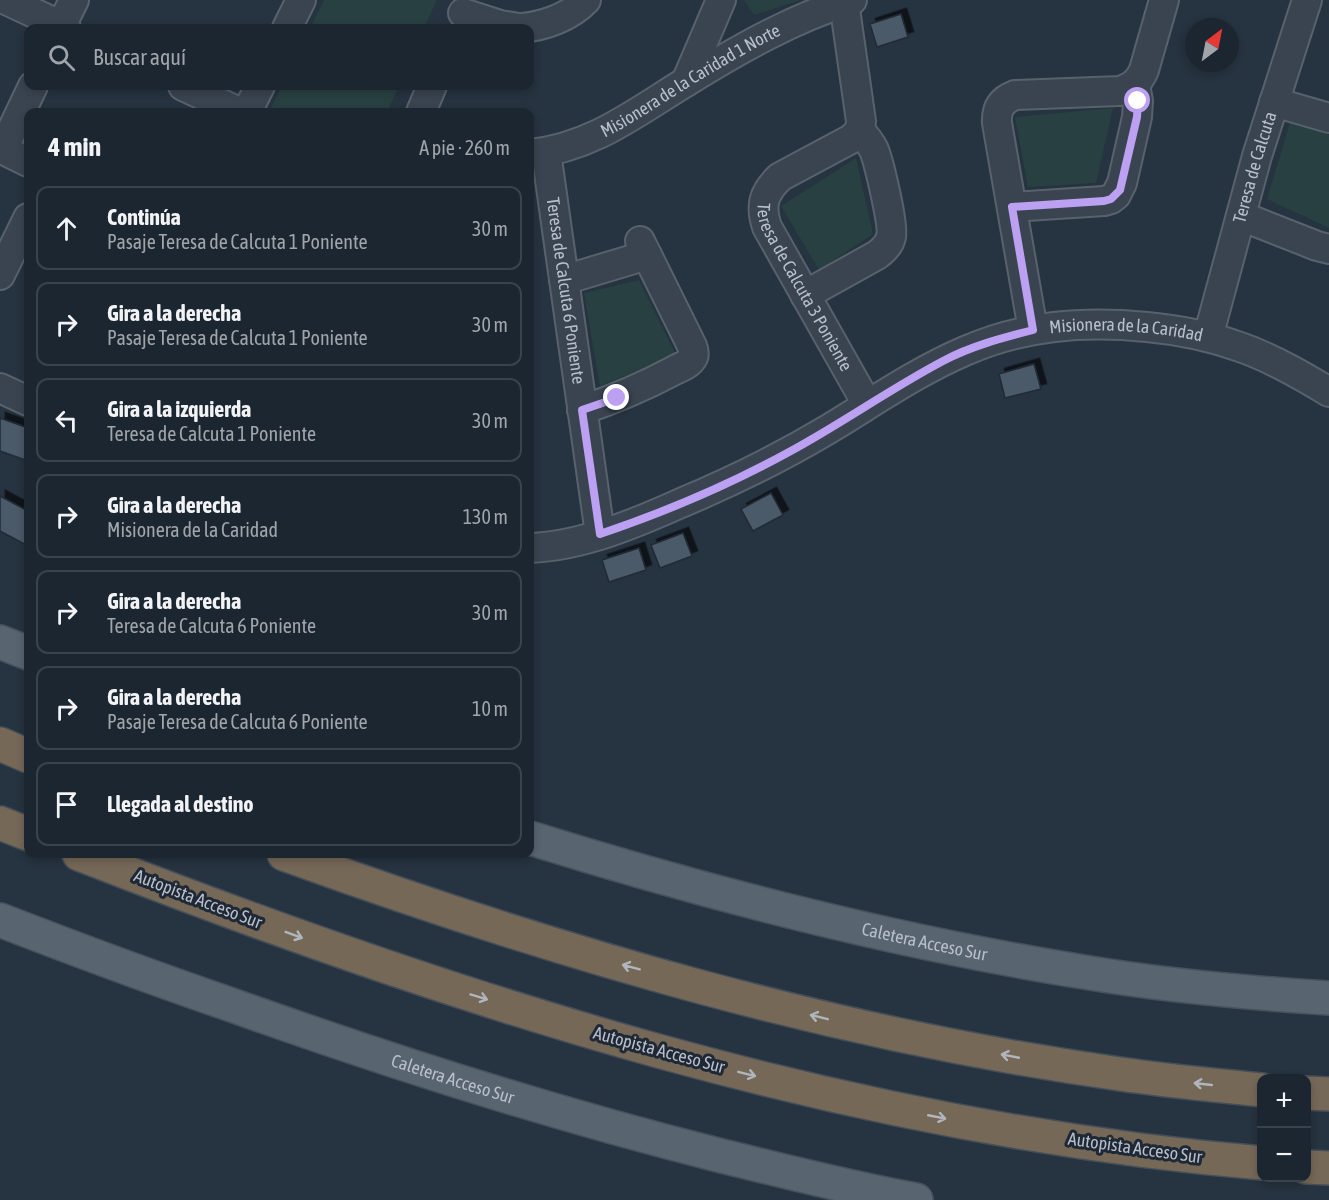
<!DOCTYPE html>
<html lang="es">
<meta charset="utf-8">
<style>
:root{--surface:#1c2630;--page:#252e38;--text:#f1f3f6;--muted:#a0a5ab;--line:#3a434c}
body{margin:0;font-family:"Asap Condensed",sans-serif;background:var(--page);color:var(--text)}
.controls{position:absolute;right:18px;bottom:18px;display:grid;overflow:hidden;border-radius:12px;box-shadow:0 3px 9px #0003}
.controls button{width:54px;height:54px;display:grid;place-items:center;padding:0;border:0;border-bottom:2px solid var(--line);background:var(--surface);color:var(--text);font:30px sans-serif}
.compass{position:absolute;left:1185px;top:18px;width:54px;height:54px;border-radius:50%;background:var(--surface);box-shadow:0 3px 9px #0003;rotate:32deg}
.stop{position:absolute;width:18px;height:18px;margin:-14px;border:4px solid #bca0f2;border-radius:50%;background:#fff}
.stop.end{background:#bca0f2;border-color:#fff;box-shadow:0 2px 6px #0008}
.list{margin:0;padding:0;list-style:none}
h2{display:flex;justify-content:space-between;align-items:center;height:78px;margin:0;padding:0 24px;font-size:26px}
h2 small{font-size:20px;font-weight:400;color:var(--muted)}
.list li{display:grid;grid-template-columns:39px 1fr auto;gap:18px;align-items:center;box-sizing:border-box;height:84px;margin:0 12px 12px;padding:0 12px;border:2px solid var(--line);border-radius:12px}
.list b{display:block;font-size:22px;white-space:nowrap}
.list p{margin:0;font-size:20px;white-space:nowrap;color:var(--muted)}
.list em{font-size:20px;font-style:normal;color:var(--muted)}
.icon{flex:none;width:33px;height:33px;fill:none;stroke:currentColor;stroke-width:2;stroke-linecap:round;stroke-linejoin:round}
.map{position:relative;flex:none;width:1329px;height:1200px;overflow:hidden}
.search{position:absolute;background:var(--surface);box-shadow:0 3px 9px #0003;left:24px;top:24px;width:510px;height:66px;display:flex;align-items:center;gap:15px;box-sizing:border-box;padding:0 21px;border-radius:12px;color:var(--muted);font-size:22px}
.panel{position:absolute;background:var(--surface);box-shadow:0 3px 9px #0003;left:24px;top:108px;width:510px;height:750px;border-radius:12px}
.map>svg:first-child{display:block}
.green{fill:#284041}
.building{fill:#4c5a69;stroke:#212b37;stroke-width:1.5;filter:url(#shadow)}
.lines{fill:none;stroke-linecap:round;stroke-linejoin:round}
.minor-casing{stroke:#58626d;stroke-width:32}
.major-casing{stroke:#47505c;stroke-width:36}
.highway-casing{stroke:#454f5a;stroke-width:36}
.minor{stroke:#3a4450;stroke-width:28}
.major{stroke:#586470;stroke-width:33}
.highway{stroke:#766857;stroke-width:33}
.oneway{stroke:#b0b6be}
.route{stroke:#bca0f2;stroke-width:8}
.labels{text-anchor:middle;stroke-width:6;stroke-linejoin:round;paint-order:stroke}
.street-label{font-size:18px;fill:#b7bfca;stroke:#1f2935}
</style>
<div class="map">
<svg width="1329" height="1200" viewBox="0 0 1329 1200">
<defs>
<filter id="shadow"><feDropShadow dx="5.5" dy="-5.5" stdDeviation="0" flood-color="#0009"/></filter>
</defs>
<rect width="100%" height="100%" fill="#263340"/>
<path class="green" d="M324,0h113l-13,28h-114z
M744,0h56l-46,15z
M282,86h117l-12,26h-118z
M1113,108l-17,75 -68,4 -13,-70z
M1291,119l38,16v93l-62,-29z
M856,158l17,76 -54,36 -38,-64z
M639,280l37,75 -76,31 -16,-93z"/>
<path class="building" d="M901,14l7,23 -31,10 -7,-23z
M1034,364l7,25 -36,9 -6,-24z
M0,418l28,10v33l-28,-10z
M771,493l12,22 -30,16 -12,-22z
M0,496l28,15v35l-28,-15z
M683,533l9,23 -32,12 -9,-23z
M639,548l7,22 -37,12 -7,-22z"/>
<g class="lines">
<defs>
<g id="minor">
<path d="M6,0l60,28"/>
<path id="s1" d="M844,2l17,119 -1,10 -9,8 -71,38c-17,16 -20,29 -13,50l100,177"/>
<path d="M463,13l37,12 19,3"/>
<path d="M60,28l14,-28"/>
<path d="M287,28l14,-28"/>
<path d="M522,28c22,-2 48,-11 64,-28"/>
<path d="M686,82l35,-82"/>
<path d="M183,86l56,26"/>
<path d="M1274,102l55,16"/>
<path d="M247,112l13,-26"/>
<path d="M421,112l11,-26"/>
<path d="M0,148l28,14"/>
<path d="M3,149l30,-63"/>
<path id="s2" d="M546,152l54,382"/>
<path id="s3" d="M530,154c64,-7 106,-42 159,-74 52,-32 105,-62 163,-80"/>
<path d="M1012,207l92,-6 7,-2 5,-4 6,-12 15,-66 1,-16 -3,-17"/>
<path d="M1241,216l76,30 12,3"/>
<path d="M0,275l28,-57"/>
<path d="M564,280l83,-25"/>
<path d="M805,295l72,-40c7,-5 12,-10 14,-18 3,-12 -12,-74 -17,-87 -4,-8 -8,-13 -14,-19"/>
<path d="M1033,330l-36,-207c-1,-15 5,-23 18,-28l105,-4c12,-4 19,-9 24,-21l20,-70"/>
<path id="s4" d="M1208,337l49,-181 50,-156"/>
<path d="M0,388l28,13"/>
<path d="M582,410c33,-11 63,-24 93,-40 5,-3 13,-5 16,-10 4,-4 3,-9 1,-14l-52,-105"/>
<path id="s5" d="M530,548c52,-2 104,-24 151,-45 50,-21 99,-45 146,-73 45,-27 89,-58 138,-79 59,-26 118,-30 182,-24 32,3 63,9 93,20 32,11 60,27 89,45"/>
</g>
<g id="major">
<path d="M0,642l28,11"/>
<path id="s6" d="M530,838c183,57 370,105 560,135 79,13 159,20 239,25"/>
<path id="s7" d="M0,920c75,29 150,57 226,83 162,58 325,110 492,152 66,16 131,33 198,45"/>
</g>
<path id="highway" d="M0,744l28,12
M0,823l28,11
M79,854c379,148 774,275 1183,309
M284,854c271,98 550,180 836,220 47,7 94,11 142,16
M1306,1093l23,1
M1306,1167l23,1"/>
</defs>
<use href="#minor" class="minor-casing"/>
<use href="#major" class="major-casing"/>
<use href="#highway" class="highway-casing"/>
<use href="#minor" class="minor"/>
<use href="#major" class="major"/>
<use href="#highway" class="highway"/>
</g>
<defs><path id="oneway-shaft" d="M-6 0H5M1.5-3L5.5 0L1.5 3" fill="none" stroke-width="1.6" stroke-linecap="round" stroke-linejoin="round" transform="scale(1.5)"/></defs>
<g class="oneway">
<use href="#oneway-shaft" transform="translate(294 935) rotate(20)"/>
<use href="#oneway-shaft" transform="translate(631 967) rotate(-165)"/>
<use href="#oneway-shaft" transform="translate(479 997) rotate(17)"/>
<use href="#oneway-shaft" transform="translate(819 1017) rotate(-166)"/>
<use href="#oneway-shaft" transform="translate(1010 1056) rotate(-169)"/>
<use href="#oneway-shaft" transform="translate(747 1074) rotate(14)"/>
<use href="#oneway-shaft" transform="translate(1203 1084) rotate(-174)"/>
<use href="#oneway-shaft" transform="translate(937 1117) rotate(11)"/>
</g>
<g class="lines">
<path class="route" d="M617,398l-35,12 18,124c65,-22 129,-49 189,-82 52,-28 101,-63 154,-91 28,-15 59,-23 90,-31l-21,-123 92,-6 7,-2 9,-9 17,-73 1,-16"/>
</g>
<g class="labels">
<g class="street-label">
<text dy="6" stroke="none"><textPath href="#s3" startOffset="178">Misionera de la Caridad 1 Norte</textPath></text>
<text dy="6" stroke="none"><textPath href="#s4" startOffset="176">Teresa de Calcuta</textPath></text>
<text dy="6" stroke="none"><textPath href="#s1" startOffset="348">Teresa de Calcuta 3 Poniente</textPath></text>
<text dy="6" stroke="none"><textPath href="#s2" startOffset="140">Teresa de Calcuta 6 Poniente</textPath></text>
<text dy="6" stroke="none"><textPath href="#s5" startOffset="646">Misionera de la Caridad</textPath></text>
<text transform="translate(198 899) rotate(21)" y="6">Autopista Acceso Sur</text>
<text dy="6" stroke="none"><textPath href="#s6" startOffset="408">Caletera Acceso Sur</textPath></text>
<text transform="translate(659 1050) rotate(15)" y="6">Autopista Acceso Sur</text>
<text dy="6" stroke="none"><textPath href="#s7" startOffset="480">Caletera Acceso Sur</textPath></text>
<text transform="translate(1135 1148) rotate(8)" y="6">Autopista Acceso Sur</text>
</g>
</g>
</svg>
<div class="controls">
<button>+</button>
<button>−</button>
</div>
<svg class="compass" viewBox="-18 -18 36 36"><path d="M0-13l5 13h-10z" fill="#e53935"/><path d="M0 13l5-13h-10z" fill="#a0a5ab"/></svg>
<div class="stop" style="left:1138px;top:101px"></div>
<div class="stop end" style="left:617px;top:398px"></div>
<div class="search"><svg class="icon" aria-label="search" viewBox="0 0 24 24"><circle cx="10" cy="10" r="6"/><path d="M15 15l6 6"/></svg>Buscar aquí</div>
<section class="panel">
<h2>4 min<small>A pie · 260 m</small></h2>
<ul class="list">
<li><svg class="icon" aria-label="ahead" viewBox="0 0 24 24"><path d="M12 20V5M6 11l6-6 6 6"/></svg><div><b>Continúa</b><p>Pasaje Teresa de Calcuta 1 Poniente</p></div><em>30 m</em></li>
<li><svg class="icon" aria-label="right" viewBox="0 0 24 24"><path d="M7 20v-9h11M14 6l5 5-5 5"/></svg><div><b>Gira a la derecha</b><p>Pasaje Teresa de Calcuta 1 Poniente</p></div><em>30 m</em></li>
<li><svg class="icon" aria-label="left" viewBox="0 0 24 24"><path d="M17 20v-9H6M10 6l-5 5 5 5"/></svg><div><b>Gira a la izquierda</b><p>Teresa de Calcuta 1 Poniente</p></div><em>30 m</em></li>
<li><svg class="icon" aria-label="right" viewBox="0 0 24 24"><path d="M7 20v-9h11M14 6l5 5-5 5"/></svg><div><b>Gira a la derecha</b><p>Misionera de la Caridad</p></div><em>130 m</em></li>
<li><svg class="icon" aria-label="right" viewBox="0 0 24 24"><path d="M7 20v-9h11M14 6l5 5-5 5"/></svg><div><b>Gira a la derecha</b><p>Teresa de Calcuta 6 Poniente</p></div><em>30 m</em></li>
<li><svg class="icon" aria-label="right" viewBox="0 0 24 24"><path d="M7 20v-9h11M14 6l5 5-5 5"/></svg><div><b>Gira a la derecha</b><p>Pasaje Teresa de Calcuta 6 Poniente</p></div><em>10 m</em></li>
<li><svg class="icon" aria-label="arrive" viewBox="0 0 24 24"><path d="M6 21V4h12l-3 4 3 4H6"/></svg><div><b>Llegada al destino</b></div></li>
</ul>
</section>
</div>
